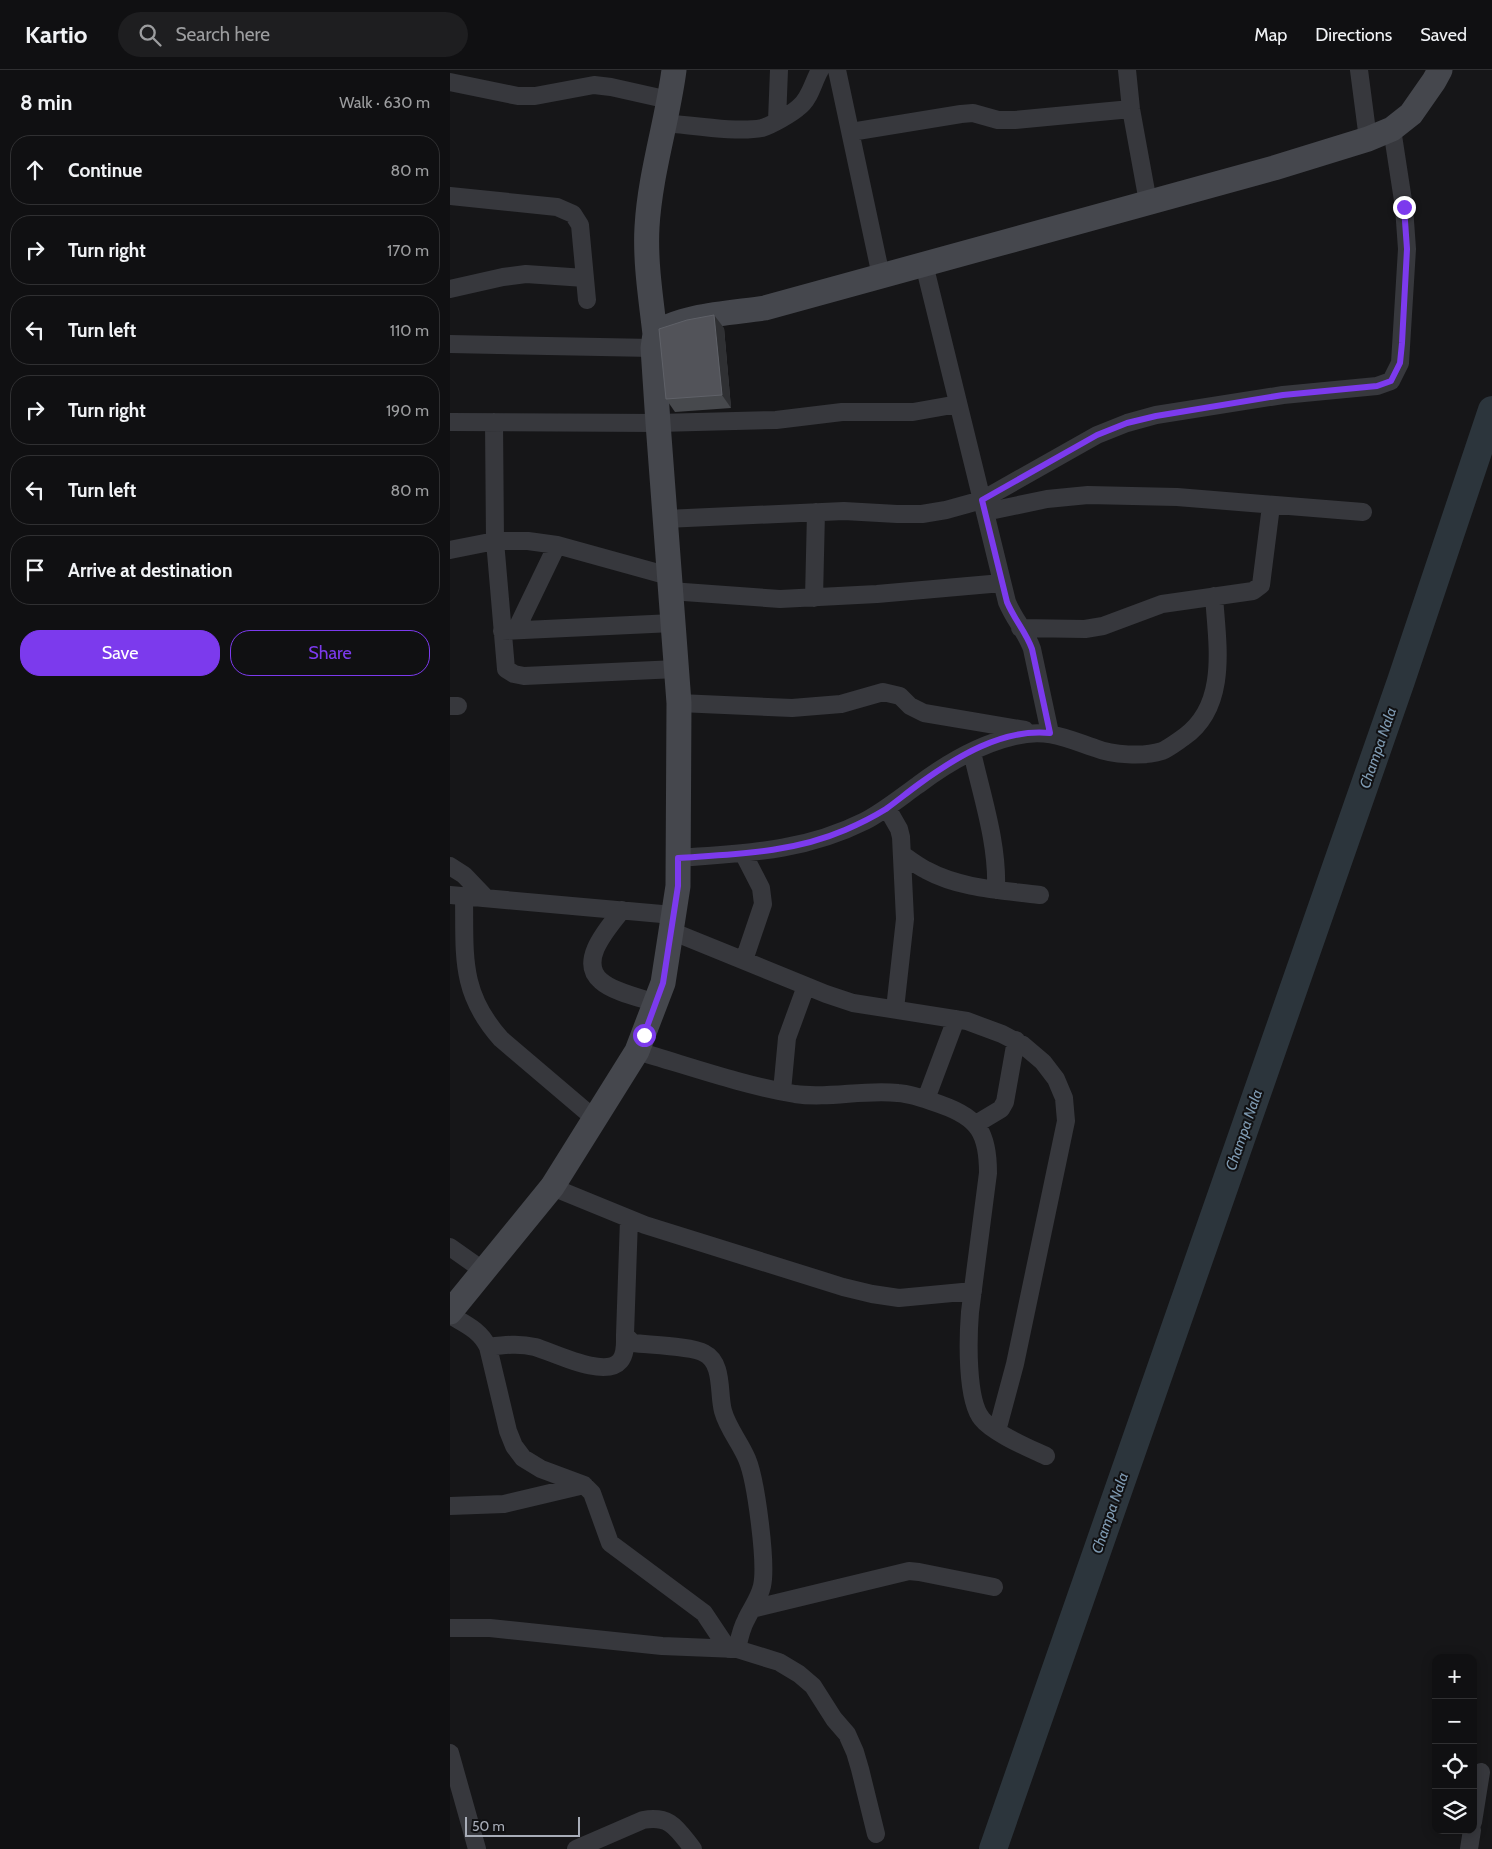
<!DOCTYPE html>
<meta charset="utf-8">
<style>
:root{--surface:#101012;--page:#1e1e20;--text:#f1f3f6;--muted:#9c9d9f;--line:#303032;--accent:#7c3aed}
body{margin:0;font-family:Cabin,sans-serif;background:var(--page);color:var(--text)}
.controls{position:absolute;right:15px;bottom:15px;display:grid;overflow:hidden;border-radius:10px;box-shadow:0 2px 12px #0003}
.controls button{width:45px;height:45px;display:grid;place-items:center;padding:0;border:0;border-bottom:1px solid var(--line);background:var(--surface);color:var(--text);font:25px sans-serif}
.scale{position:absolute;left:15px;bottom:12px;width:115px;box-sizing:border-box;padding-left:5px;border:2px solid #a8adb8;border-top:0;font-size:14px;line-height:18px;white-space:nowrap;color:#a8adb8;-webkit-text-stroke:4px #111113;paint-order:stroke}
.stop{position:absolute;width:15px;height:15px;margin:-11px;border:4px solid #7c3aed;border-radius:50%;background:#fff}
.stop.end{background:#7c3aed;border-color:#fff;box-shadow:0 1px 5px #0008}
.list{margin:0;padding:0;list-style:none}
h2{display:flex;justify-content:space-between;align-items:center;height:65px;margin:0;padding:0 20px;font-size:21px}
h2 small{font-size:16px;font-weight:400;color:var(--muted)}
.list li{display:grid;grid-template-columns:32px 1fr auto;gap:15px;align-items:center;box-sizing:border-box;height:70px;margin:0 10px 10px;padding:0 10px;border:1px solid var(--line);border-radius:20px}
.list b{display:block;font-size:19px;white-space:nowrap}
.list em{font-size:16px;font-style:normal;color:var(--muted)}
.actions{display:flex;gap:10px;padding:15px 20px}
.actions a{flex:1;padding:11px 0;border:1px solid var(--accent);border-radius:20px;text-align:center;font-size:18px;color:var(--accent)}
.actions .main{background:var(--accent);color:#fff}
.icon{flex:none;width:28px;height:28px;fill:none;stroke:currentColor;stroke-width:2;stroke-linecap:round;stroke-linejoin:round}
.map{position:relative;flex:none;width:1042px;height:1779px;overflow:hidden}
header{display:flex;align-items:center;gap:30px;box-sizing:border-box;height:70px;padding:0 25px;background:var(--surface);border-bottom:1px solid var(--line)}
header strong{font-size:24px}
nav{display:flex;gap:28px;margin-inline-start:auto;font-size:18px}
.search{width:350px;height:45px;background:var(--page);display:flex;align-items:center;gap:12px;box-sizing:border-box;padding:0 18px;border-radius:28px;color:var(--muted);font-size:19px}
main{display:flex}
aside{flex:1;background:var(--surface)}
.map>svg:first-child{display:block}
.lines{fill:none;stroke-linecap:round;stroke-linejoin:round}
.river{stroke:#2c353c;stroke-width:28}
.street{stroke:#37383d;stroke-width:18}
.secondary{stroke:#45474d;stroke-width:25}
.wall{fill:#47494d}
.shaded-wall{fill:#2f3033}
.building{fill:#525359;stroke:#5f6168}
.route{stroke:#7c3aed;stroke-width:6}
.labels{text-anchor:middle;stroke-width:4;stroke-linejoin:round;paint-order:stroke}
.water-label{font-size:15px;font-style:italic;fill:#7f9bb3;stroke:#111113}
</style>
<header>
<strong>Kartio</strong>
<div class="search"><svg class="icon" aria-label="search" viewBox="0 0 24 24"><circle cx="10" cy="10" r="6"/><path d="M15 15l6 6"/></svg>Search here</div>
<nav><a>Map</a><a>Directions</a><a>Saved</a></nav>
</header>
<main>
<aside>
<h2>8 min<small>Walk · 630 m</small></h2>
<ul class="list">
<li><svg class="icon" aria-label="ahead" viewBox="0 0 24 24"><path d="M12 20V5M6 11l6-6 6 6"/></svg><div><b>Continue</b></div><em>80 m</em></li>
<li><svg class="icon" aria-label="right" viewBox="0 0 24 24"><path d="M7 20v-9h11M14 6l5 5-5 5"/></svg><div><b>Turn right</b></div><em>170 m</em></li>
<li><svg class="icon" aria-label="left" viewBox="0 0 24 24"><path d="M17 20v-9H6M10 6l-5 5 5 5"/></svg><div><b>Turn left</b></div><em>110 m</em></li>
<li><svg class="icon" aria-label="right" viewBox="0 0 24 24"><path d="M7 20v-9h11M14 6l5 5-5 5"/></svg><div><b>Turn right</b></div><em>190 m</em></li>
<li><svg class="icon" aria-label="left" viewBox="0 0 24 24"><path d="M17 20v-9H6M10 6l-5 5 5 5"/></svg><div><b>Turn left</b></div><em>80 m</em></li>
<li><svg class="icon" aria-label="arrive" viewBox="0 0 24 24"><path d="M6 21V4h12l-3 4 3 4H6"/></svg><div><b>Arrive at destination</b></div></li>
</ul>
<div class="actions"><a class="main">Save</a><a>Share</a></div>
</aside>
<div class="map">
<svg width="1042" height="1779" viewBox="0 0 1042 1779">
<rect width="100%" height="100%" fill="#161618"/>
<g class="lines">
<path class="river" d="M543,1779l408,-1168 91,-271"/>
<path class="street" d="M387,0l44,206
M677,0l4,39 17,93
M909,0l9,69
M0,12l68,14h17l59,-11 17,2 58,13
M327,51l2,-51
M214,53c27,2 73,10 98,5 8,-2 31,-15 37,-21 11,-8 14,-25 21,-37
M401,62l110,-18 12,-1 25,7h17l116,-11
M0,126l107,11 16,7 7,11 7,75
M474,194l83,338c7,17 19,30 25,47l18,84
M0,219l53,-12 23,-3 59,4
M0,274l203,4
M0,352l208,1 118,-3 66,-8h71l45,-8
M44,352l1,119 11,128 8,5 10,2 153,-7
M535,442l62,-13 41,-4 89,2 186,15
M215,449l179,-8 53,3h25l24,-4 36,-10 115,-65 30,-12 29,-8 127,-20 94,-9 14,-5 9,-18 7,-114 -3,-42 -12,-78
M0,480l45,-9h33l29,4 112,31
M220,521l110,8 97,-5 125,-11
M364,528l2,-86
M570,558l65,1 18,-3 59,-22 91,-13 8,-6 10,-79
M66,560l41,-85
M52,561l171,-8
M229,633l113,5 49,-4 42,-12 17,4 10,10 14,7 101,17
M0,636h8
M522,682c10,45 26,91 24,138
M437,738l12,21 2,8 4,82 -10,90
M293,783l18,35 2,16 -19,56
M453,785c7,5 15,11 23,15 35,19 76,20 114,25
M228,788c67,-5 125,-6 187,-37 19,-10 36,-24 53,-36 29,-22 62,-41 97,-49 31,-8 51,2 80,12 17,7 49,9 67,3 7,-3 16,-10 22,-14 45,-32 33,-94 30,-141
M0,796l14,9 22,23
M0,825l223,20
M14,826c1,59 -5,96 37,143l94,80
M172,840c-13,17 -45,51 -21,71 12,11 40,17 55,22
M221,861l155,63 27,9 114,18 35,13 21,11 20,17 13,17 8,19 2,23 -51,243 -18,67
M187,981c52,15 105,34 158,43 34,5 69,-5 103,-1 15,1 30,7 44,12 37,13 46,29 46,68l-18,139c-2,25 -4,88 12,107 11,14 47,29 64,37
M332,1021l5,-53 19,-52
M476,1029l30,-80
M526,1054l25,-15 4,-7 11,-62
M102,1117l93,38 198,62 29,7 27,4 74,-7
M179,1149l-4,116 8,8c16,2 59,3 71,10 20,10 14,40 19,58 5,18 17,31 24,48 9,21 20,105 15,127 -3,13 -11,23 -16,34 -5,9 -7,20 -9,29
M0,1177l34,24
M0,1245c15,9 30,15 38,32l20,84 6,15 9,12 18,11 43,16 8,8 18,50 94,70 24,36
M38,1277c16,-2 31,-4 47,0 18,5 70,32 85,14 6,-7 5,-17 5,-26
M0,1436l54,-2 80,-19
M302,1539l157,-38 10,1 75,15
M0,1558h40l172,18 75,3 42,13 20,12 14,12 21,33 13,15 8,18 5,17 16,65
M0,1683l27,96
M1023,1752l8,-50
M126,1779l67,-29c28,-5 34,9 50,29
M1019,1779l3,-19"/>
<path class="secondary" d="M205,264c-4,-35 -10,-72 -8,-107 3,-53 20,-104 27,-157
M0,1242l102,-125 85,-136 26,-68 15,-97 1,-183 -21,-280 -5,-75 2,-14c26,-19 77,-21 110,-26l509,-140 94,-29 24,-10 19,-15 23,-33 6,-11"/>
</g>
<path class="wall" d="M274,258l7,80 -56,4 -9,-13z"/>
<path class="shaded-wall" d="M264,245l10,13 7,80 -9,-13z"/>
<path class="building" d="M264,245l8,80 -56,4 -7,-70 28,-9z"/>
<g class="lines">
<path class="route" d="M194,965l19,-52 15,-97v-28c57,-4 114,-5 167,-28 14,-6 28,-13 41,-21 11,-8 22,-17 33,-25 37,-27 84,-56 131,-51l-18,-84c-6,-17 -18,-30 -25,-47l-25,-102 115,-65 30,-12 29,-7 127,-21 94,-9 14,-5 9,-18 2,-20 5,-94 -3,-42"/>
</g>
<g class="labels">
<g class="water-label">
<text transform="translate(928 678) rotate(-71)" y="5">Champa Nala</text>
<text transform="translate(794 1060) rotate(-71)" y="5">Champa Nala</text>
<text transform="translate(660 1443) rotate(-71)" y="5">Champa Nala</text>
</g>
</g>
</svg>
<div class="controls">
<button>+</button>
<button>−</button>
<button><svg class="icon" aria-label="locate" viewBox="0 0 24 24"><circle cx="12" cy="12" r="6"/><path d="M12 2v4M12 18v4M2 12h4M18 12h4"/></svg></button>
<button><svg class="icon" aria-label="layers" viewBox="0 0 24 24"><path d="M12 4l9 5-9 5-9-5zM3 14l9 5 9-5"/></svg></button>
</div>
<div class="scale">50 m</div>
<div class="stop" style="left:194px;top:965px"></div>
<div class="stop end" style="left:954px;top:137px"></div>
</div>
</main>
